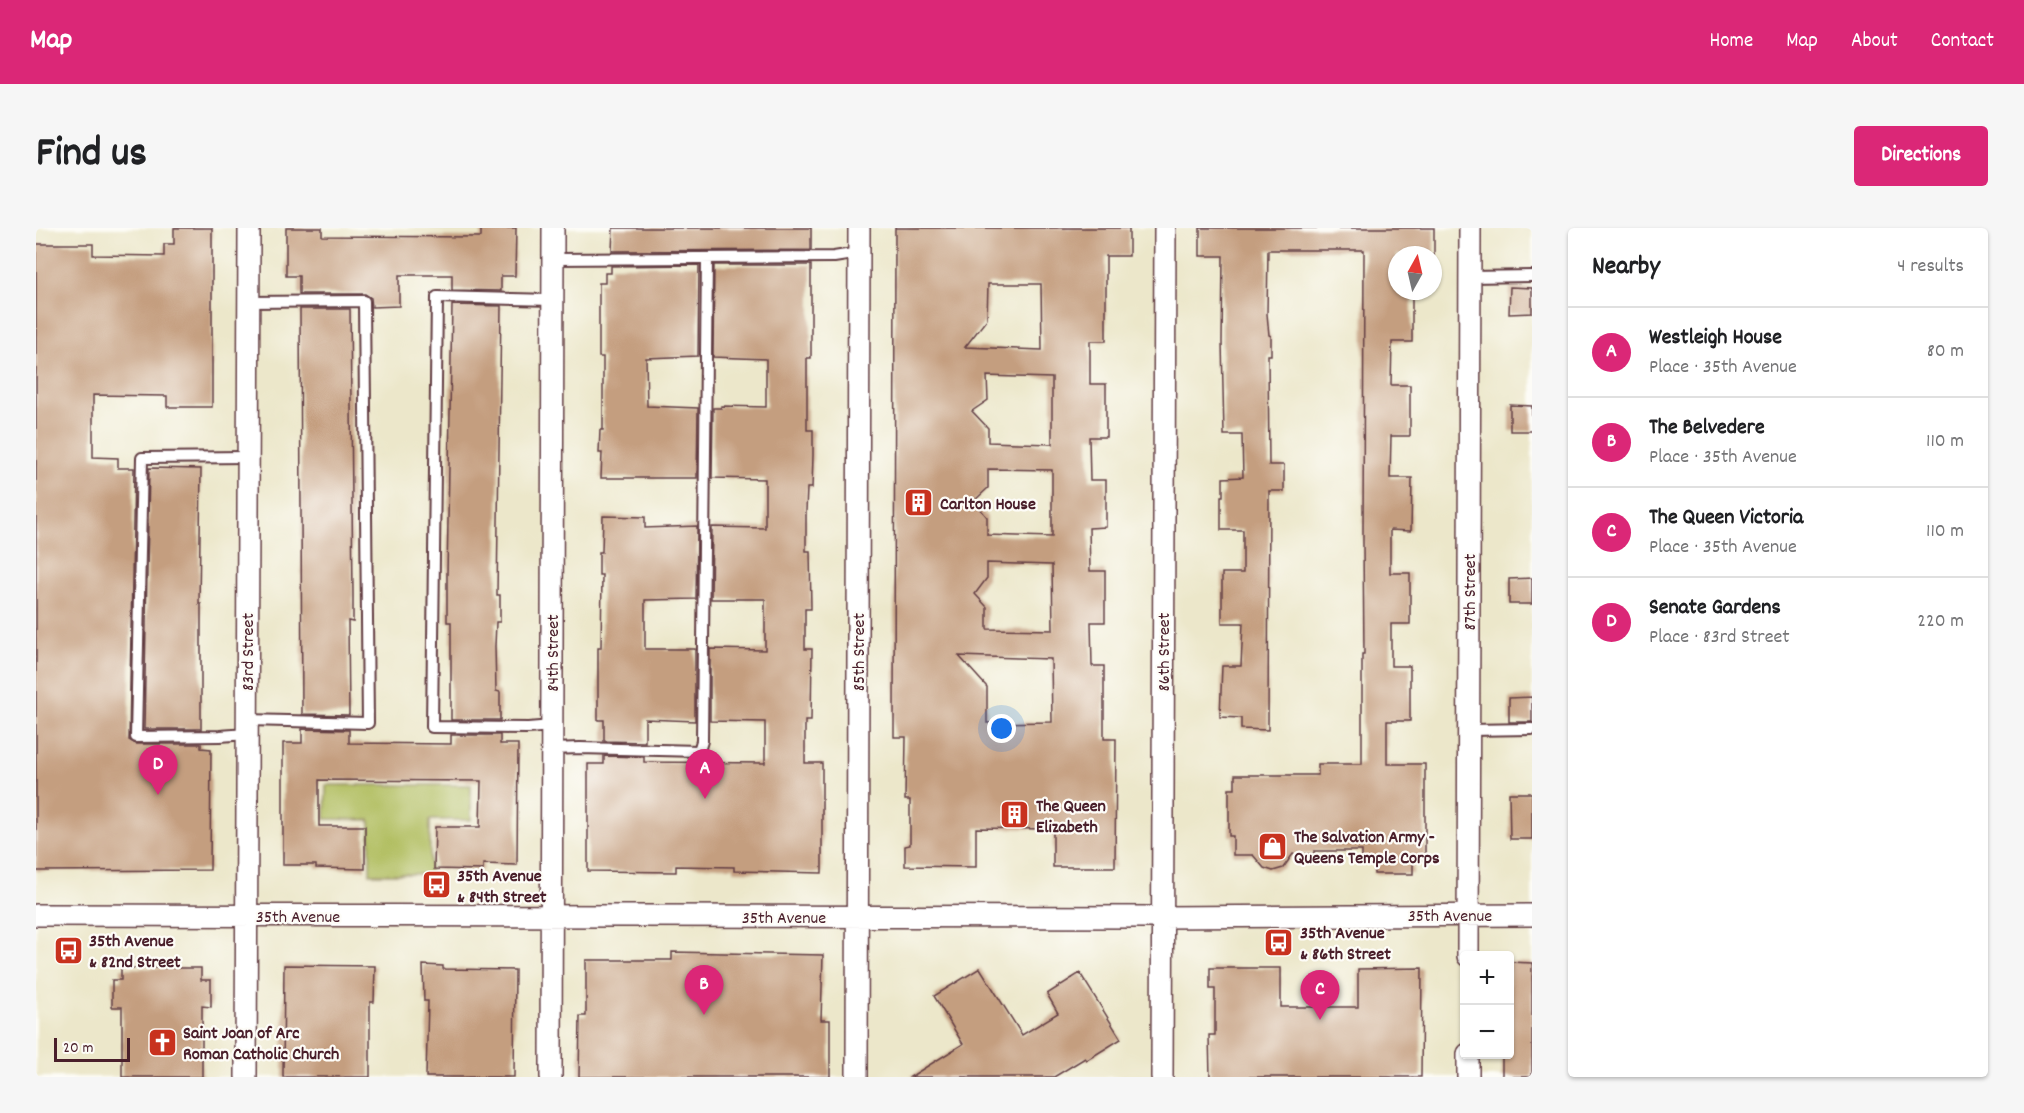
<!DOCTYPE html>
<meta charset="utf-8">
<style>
:root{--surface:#fff;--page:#f6f6f6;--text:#202124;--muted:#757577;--line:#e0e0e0;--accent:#db2777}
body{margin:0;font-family:Dekko,sans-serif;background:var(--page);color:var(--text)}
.controls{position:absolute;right:18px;bottom:18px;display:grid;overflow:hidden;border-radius:6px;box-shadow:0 2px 4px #0004}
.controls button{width:54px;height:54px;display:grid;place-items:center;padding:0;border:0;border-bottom:2px solid var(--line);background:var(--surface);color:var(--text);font:30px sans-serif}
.compass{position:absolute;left:1352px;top:18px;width:54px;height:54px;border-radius:50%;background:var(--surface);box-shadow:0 2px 4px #0004;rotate:8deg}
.scale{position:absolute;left:18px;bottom:15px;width:76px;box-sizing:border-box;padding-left:6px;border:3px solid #4a1f2b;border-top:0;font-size:16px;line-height:21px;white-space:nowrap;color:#4a1f2b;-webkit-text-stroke:4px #fdfcf7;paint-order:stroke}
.you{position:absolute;left:966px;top:501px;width:21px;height:21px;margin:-15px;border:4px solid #fff;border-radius:50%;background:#1a73e8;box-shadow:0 0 0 9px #1a73e833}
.badge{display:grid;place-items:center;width:39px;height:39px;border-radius:50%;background:var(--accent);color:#fff;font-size:20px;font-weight:700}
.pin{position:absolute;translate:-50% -50px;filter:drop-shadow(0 2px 3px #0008)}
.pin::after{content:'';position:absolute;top:32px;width:21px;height:18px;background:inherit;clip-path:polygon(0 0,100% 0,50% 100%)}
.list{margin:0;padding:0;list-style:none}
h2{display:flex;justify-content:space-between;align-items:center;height:78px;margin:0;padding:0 24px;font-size:26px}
h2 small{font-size:20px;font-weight:400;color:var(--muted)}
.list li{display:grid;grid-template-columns:39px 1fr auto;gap:18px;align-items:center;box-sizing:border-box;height:90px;padding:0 24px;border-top:2px solid var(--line)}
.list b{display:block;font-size:22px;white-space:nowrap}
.list p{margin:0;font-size:20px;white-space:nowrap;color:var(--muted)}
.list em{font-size:20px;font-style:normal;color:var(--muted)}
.map{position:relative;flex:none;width:1496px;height:849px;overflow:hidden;border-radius:6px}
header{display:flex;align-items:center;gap:36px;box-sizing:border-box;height:84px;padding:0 30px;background:var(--accent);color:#fff}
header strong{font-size:28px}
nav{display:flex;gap:33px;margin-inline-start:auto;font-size:21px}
.intro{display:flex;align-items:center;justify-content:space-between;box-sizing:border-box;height:144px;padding:0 36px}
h1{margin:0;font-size:42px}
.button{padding:15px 27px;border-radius:6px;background:var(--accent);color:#fff;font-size:21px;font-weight:700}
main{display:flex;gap:36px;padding:0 36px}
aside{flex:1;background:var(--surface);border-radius:6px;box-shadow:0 2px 4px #0004}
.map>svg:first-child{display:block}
.green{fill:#b0bd5f;stroke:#7d6e45;stroke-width:1.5}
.building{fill:#c49e7f;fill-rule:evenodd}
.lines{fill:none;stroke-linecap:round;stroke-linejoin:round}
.lane-casing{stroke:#623d43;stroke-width:14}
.street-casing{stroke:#623d43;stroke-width:24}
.lane{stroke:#fff;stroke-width:10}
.street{stroke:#fff;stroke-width:21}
.labels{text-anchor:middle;stroke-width:4.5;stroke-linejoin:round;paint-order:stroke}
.poi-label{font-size:18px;font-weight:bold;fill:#4a1f2b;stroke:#fdfcf7;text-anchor:start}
.street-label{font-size:18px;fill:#4a1f2b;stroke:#fdfcf7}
</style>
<header>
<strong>Map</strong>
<nav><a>Home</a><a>Map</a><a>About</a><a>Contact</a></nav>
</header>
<div class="intro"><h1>Find us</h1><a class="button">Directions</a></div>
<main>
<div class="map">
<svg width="1496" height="849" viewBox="0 0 1496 849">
<rect width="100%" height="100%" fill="#fdfcf7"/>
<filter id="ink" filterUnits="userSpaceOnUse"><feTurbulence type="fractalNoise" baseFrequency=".0167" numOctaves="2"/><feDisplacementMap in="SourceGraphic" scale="12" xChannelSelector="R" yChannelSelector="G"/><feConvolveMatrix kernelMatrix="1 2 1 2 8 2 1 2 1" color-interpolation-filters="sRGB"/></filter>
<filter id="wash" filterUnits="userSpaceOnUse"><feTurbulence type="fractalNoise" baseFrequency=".008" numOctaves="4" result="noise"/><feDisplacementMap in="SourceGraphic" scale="24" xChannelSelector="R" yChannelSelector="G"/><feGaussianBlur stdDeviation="1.35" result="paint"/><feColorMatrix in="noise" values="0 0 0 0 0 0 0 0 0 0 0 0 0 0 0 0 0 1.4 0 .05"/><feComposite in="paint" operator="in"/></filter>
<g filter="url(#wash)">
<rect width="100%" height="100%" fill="#ece7ca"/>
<path class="green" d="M290,557h145v35h-41v54h-60v-54l-45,-1z"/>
<g id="blocks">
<path class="building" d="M138,0h38v179h-45v-11l-74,-1v62l25,1v10h16l-5,272 7,4h65v4l10,1 -1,121 -174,1v-627h57v11l71,1v-12h10z
M250,0h36v8l159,1v-9h35l-1,48h-14v15l-49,-1v-15h-53v31l-27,1 -1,-9 -6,-4h-66v-18h-13z
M577,0h198v22l-199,1z
M859,0h234v28h-23v85h-16v43h16v53h-17l1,43h16v47l-17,1 1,43h15v51h-14l1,44h12v73h12l-1,128h-62v-38l-77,-1v39l-71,-1v-20l5,-1v-45h-5l1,-63h-12zM952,56h53l1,66 -77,-3 22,-28zM951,148l65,2v66l-64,-2v-14l-16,-17 16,-11zM952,241l64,1v67l-65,-2v-18l-13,-16 14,-13zM951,335l65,2 1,65 -66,-1v-22l-12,-13 12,-16zM923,428l92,3 1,63 -65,1v-36z
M1164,0h234v29l-1,-2h-36v36h15v51h-20l-1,43h19v51h-19l-1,42h22l-1,53 -21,-1v43h20v51h-19v42h19v55h-23v43h38v96h-12v14h-39v-15h-12v-8h-48v3h-21l-10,14 -10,3 -9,-3 -11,-13h-20v-19h-4v-47h6v-14h83v-11h44v-110h2l-1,-112 1,-292h-96l-1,64 2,21 2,1v19h-3l1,110h15v26h-15l-1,239 -27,-1v-11l-21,-1 2,-51h19l2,-43h-21v-50h21v-43h-22v-34h2v-18l20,-1 -1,-42h-18l-2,-93 1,-86h-23z
M663,37l-1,91 -52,2 1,48 51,2 -1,70h-96l1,-25h-3l1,-23h3v-73h-4v-74h6v-10h6v-7z
M678,37h97v93h-4v72h6v25l-1,33h-5l-1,23v40h4l1,58h-6v40h7l-1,72h-6v42h17v110l-88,-2v-4l-58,-1v6l-88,-1v-107h16v-8l40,1v5l121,1v-41l-55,-1v-72l55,1v-51h-54l1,-72 53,1v-49l-53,-1 1,-70h8v-2l45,1v-48l-53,-2z
M1474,59l22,1v25l-23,1z
M416,77l49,1 -4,289h3v27h-4l-1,24 1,45 4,1v28h-49v-98h-4v-47z
M264,81h50l3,286v27l-5,-1 1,94 -47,-1z
M1474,177l22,1v25h-22z
M113,240l52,1 -2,135h2v125h-57z
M567,288l42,1v11l52,-2 -1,73 -51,1v49h50v72l-50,-2v23l-41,-1v-21h-6v-72h3l1,-73h-3v-23h3z
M1496,350v26h-23v-25z
M1496,469v25h-23v-24z
M266,501l47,1v13l102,1v-9h49v9h18l-1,121 -34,-1v6l-49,-1 1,-42h45l1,-46 -162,-1v46h46v43l-49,-1v-3h-33v-122h19z
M1473,565h23v46h-22z
M636,724l151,3 -2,65h9v57h-251l1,-61h6v-56h86z
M1473,734l23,1v114h-30v-23h7z
M248,737l91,1 -1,36h-4v75h-87z
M387,737l20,1v3l72,1 -1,107h-88l2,-76h-4z
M85,740h80v12h10v27l-9,-1v71h-80v-70h-10v-27h9z
M944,740l42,67 36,-22 -11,-19 33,-21 41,66 -34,21 -2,-2 -31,19h-144l53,-33 -29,-48z
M1174,740h71v39h77v-38l64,-1 -1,109h-211l-1,-42h6v-46h-5z"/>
</g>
</g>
<g filter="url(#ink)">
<use href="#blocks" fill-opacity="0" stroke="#623d43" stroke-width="1.5"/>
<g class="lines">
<defs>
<path id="lane" d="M517,31l281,-2 25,-4
M1433,49l63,-1
M211,492l121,3 -4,-422 -116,1
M516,498l-24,2 -96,-1 5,-430 116,3
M1432,502l64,-1
M211,506l-27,2 -84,1 6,-279 106,-1
M516,521l28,-1 119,3 3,-10 5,-483"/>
<path id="street" d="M0,687l1126,2 370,-2
M1432,728l2,-728
M210,849l3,-849
M515,849l2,-849
M821,849l2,-849
M1126,849l3,-849
M1432,849v-23"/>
</defs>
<use href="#lane" class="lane-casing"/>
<use href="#street" class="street-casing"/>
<use href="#lane" class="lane"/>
<use href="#street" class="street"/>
</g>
</g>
<defs>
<symbol id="building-square" viewBox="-11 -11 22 22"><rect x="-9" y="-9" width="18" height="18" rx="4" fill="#c8321e" stroke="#fdfcf7"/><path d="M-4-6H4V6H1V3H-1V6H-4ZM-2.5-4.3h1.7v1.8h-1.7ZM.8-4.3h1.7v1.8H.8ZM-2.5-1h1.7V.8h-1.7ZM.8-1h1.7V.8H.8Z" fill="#fff"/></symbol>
<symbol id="shop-square" viewBox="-11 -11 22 22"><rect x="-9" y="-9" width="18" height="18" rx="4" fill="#c8321e" stroke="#fdfcf7"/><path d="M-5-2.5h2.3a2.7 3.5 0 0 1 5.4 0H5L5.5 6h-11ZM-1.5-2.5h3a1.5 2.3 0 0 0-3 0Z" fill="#fff"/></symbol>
<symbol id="bus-square" viewBox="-11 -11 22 22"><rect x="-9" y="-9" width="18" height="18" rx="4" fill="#c8321e" stroke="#fdfcf7"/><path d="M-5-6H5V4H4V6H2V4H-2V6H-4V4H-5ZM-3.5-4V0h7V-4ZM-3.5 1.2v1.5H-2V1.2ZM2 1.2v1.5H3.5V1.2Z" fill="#fff"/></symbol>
<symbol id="church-square" viewBox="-11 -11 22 22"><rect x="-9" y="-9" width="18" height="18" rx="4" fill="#c8321e" stroke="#fdfcf7"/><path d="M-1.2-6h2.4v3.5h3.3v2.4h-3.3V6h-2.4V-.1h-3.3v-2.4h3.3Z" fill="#fff"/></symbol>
</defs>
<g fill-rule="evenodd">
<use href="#building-square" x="866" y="258" width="33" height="33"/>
<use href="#building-square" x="962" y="570" width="33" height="33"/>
<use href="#shop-square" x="1220" y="602" width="33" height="33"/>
<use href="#bus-square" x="384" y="640" width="33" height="33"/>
<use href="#bus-square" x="1226" y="698" width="33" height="33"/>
<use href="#bus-square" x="16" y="706" width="33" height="33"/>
<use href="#church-square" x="110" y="798" width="33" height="33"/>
</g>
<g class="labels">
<g class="poi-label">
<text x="904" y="281">Carlton House</text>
<text x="1000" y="583">The Queen<tspan x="1000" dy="21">Elizabeth</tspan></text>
<text x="1258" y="614">The Salvation Army -<tspan x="1258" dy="21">Queens Temple Corps</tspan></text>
<text x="421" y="653">35th Avenue<tspan x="421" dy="21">&amp; 84th Street</tspan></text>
<text x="1264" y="710">35th Avenue<tspan x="1264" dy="21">&amp; 86th Street</tspan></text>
<text x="53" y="718">35th Avenue<tspan x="53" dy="21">&amp; 82nd Street</tspan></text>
<text x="147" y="810">Saint Joan of Arc<tspan x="147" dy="21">Roman Catholic Church</tspan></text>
</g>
<g class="street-label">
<text transform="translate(1433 364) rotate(-90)" y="6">87th Street</text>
<text transform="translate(211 424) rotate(-90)" y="6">83rd Street</text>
<text transform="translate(822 424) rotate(-90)" y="6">85th Street</text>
<text transform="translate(1127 424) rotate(-90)" y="6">86th Street</text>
<text transform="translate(516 425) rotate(-90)" y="6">84th Street</text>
<text x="1414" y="693">35th Avenue</text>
<text x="262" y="694">35th Avenue</text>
<text x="748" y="695">35th Avenue</text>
</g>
</g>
</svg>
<div class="controls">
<button>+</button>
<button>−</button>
</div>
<svg class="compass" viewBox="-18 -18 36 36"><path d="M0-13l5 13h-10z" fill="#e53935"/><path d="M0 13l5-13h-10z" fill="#757577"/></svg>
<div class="scale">20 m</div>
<div class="you"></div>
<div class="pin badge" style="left:669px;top:571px">A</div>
<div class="pin badge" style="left:668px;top:787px">B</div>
<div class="pin badge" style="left:1284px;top:792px">C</div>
<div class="pin badge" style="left:122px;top:567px">D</div>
</div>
<aside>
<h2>Nearby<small>4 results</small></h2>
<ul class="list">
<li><span class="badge">A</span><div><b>Westleigh House</b><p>Place · 35th Avenue</p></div><em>80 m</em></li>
<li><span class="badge">B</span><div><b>The Belvedere</b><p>Place · 35th Avenue</p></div><em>110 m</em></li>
<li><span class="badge">C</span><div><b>The Queen Victoria</b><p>Place · 35th Avenue</p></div><em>110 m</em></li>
<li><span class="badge">D</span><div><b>Senate Gardens</b><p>Place · 83rd Street</p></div><em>220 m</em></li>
</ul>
</aside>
</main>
